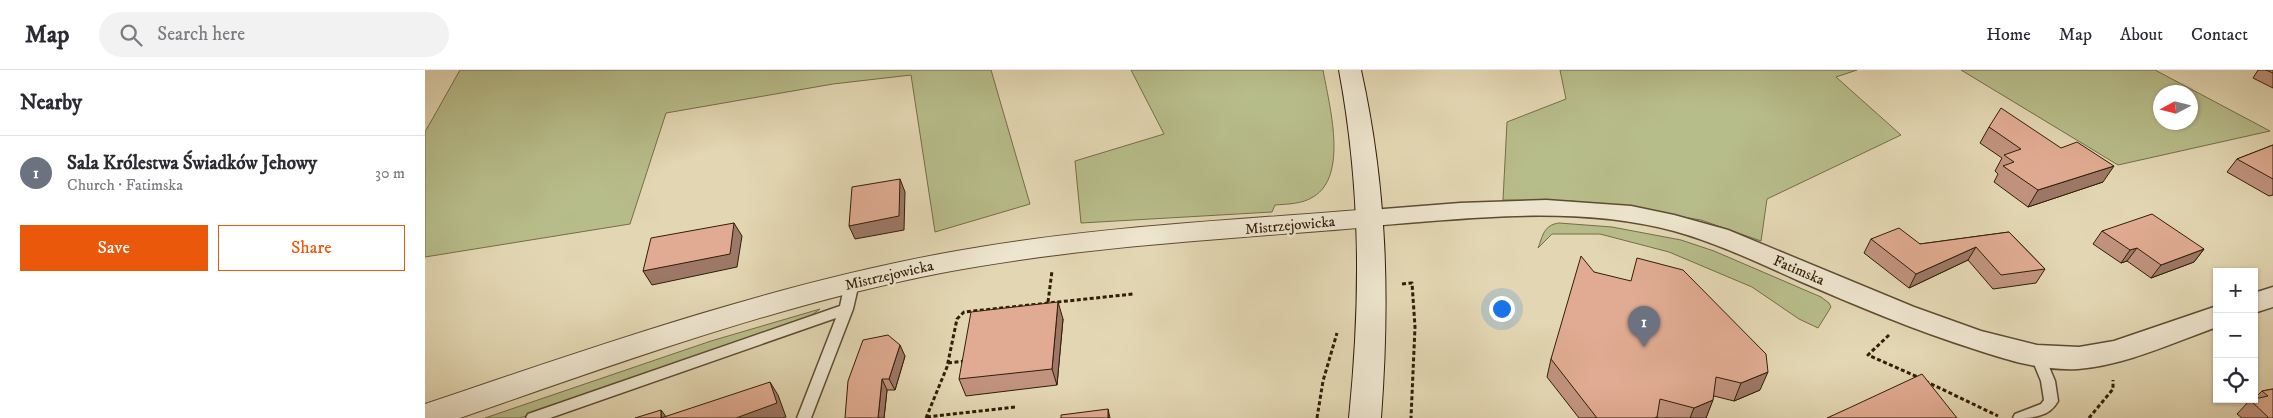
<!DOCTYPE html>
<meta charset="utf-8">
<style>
:root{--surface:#fff;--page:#f2f2f3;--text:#2b2b33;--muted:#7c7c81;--line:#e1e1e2;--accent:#ea580c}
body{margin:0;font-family:"IM FELL DW Pica",serif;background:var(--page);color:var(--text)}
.controls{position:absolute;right:15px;bottom:15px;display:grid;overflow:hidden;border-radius:0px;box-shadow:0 1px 4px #0004}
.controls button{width:45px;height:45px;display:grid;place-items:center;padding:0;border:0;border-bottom:1px solid var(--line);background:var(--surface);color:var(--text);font:25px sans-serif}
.compass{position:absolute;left:1728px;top:15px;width:45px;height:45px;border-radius:50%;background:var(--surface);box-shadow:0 1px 4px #0004;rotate:263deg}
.you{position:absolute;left:1076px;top:238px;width:18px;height:18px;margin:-12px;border:4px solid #fff;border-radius:50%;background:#1a73e8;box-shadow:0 0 0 8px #1a73e833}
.badge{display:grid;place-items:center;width:32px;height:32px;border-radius:50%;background:var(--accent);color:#fff;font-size:16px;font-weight:700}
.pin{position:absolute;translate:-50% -41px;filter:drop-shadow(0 1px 2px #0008)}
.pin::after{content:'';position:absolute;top:26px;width:18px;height:15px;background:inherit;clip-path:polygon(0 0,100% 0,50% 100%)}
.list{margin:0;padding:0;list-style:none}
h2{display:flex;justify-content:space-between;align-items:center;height:65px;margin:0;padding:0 20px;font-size:21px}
h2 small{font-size:16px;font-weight:400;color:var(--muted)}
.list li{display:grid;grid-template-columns:32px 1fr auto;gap:15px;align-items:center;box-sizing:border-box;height:75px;padding:0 20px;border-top:1px solid var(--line)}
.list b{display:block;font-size:19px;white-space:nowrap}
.list p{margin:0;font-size:16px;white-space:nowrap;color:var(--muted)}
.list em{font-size:16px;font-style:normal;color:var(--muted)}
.actions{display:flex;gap:10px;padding:15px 20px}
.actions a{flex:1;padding:11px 0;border:1px solid var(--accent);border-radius:0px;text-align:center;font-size:18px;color:var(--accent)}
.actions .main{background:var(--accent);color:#fff}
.icon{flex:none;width:28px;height:28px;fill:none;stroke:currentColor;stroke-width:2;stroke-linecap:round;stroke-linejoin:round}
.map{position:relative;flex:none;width:1848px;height:348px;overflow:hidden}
header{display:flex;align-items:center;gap:30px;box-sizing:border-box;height:70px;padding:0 25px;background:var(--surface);border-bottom:1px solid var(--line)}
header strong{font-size:24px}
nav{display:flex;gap:28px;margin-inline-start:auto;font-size:18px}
.search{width:350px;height:45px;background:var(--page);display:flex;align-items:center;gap:12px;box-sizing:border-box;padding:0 18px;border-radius:28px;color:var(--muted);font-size:19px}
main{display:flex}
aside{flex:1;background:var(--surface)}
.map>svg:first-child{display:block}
.green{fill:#b7bd8a;stroke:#746e48;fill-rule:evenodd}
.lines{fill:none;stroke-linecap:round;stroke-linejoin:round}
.service-casing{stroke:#5e4c32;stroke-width:3}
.minor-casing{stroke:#5e4c32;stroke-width:3}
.tertiary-casing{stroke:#5e4c32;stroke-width:2}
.secondary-casing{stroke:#311e07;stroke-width:2}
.path{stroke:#311e07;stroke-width:3;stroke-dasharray:4 2.5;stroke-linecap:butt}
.service{fill:#ede5ce;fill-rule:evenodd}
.minor{fill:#ede5ce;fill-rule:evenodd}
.tertiary{fill:#ede5ce;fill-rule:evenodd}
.secondary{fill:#ede5ce;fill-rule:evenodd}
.wall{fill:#c1937e;stroke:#311e07}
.shaded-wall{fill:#9d7866;stroke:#311e07}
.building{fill:#e0ab92;stroke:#311e07}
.labels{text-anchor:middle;stroke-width:5;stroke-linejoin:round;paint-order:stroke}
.street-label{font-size:15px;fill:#311e07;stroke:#ede5ce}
</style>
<header>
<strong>Map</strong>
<div class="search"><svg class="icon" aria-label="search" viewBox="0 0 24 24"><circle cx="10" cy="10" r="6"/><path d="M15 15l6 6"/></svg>Search here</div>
<nav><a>Home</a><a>Map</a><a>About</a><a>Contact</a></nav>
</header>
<main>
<aside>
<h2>Nearby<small></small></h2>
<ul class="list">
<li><span class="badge" style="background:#6b7280">1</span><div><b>Sala Królestwa Świadków Jehowy</b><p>Church · Fatimska</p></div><em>30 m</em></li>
</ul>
<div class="actions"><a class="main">Save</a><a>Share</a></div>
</aside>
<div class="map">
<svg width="1848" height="348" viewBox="0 0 1848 348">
<rect width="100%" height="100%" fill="#e3d7b3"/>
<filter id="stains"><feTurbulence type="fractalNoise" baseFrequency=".004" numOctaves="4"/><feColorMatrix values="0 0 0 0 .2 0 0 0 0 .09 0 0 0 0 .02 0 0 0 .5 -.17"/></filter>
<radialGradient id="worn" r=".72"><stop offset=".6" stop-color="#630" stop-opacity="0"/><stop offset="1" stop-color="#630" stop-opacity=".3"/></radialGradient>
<path class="green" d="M35,0h531l39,134 -95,28 -24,-157 -78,9 -167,29 -36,111 -205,33v-125z
M706,0h192c6,34 26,106 -10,127 -11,7 -25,7 -38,8l-3,7 -191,11 -6,-62 89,-27z
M1135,0h297l-21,7 65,58 -134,64 -6,42 -60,-21 -89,-15 -41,-4 -68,-1 4,-78 59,-23z
M1536,0h194l115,61 -152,34zM1736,22h30v30h-30z
M1134,153l53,4 69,13 33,11 107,46 8,6 2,4 -13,21 -19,-9 -47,-32 -83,-35 -69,-18h-48l-14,14c5,-13 6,-23 21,-25z
M395,239l-11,8 -289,101h-35l226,-77z"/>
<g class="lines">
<defs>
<path id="service" d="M427,208l7,5 -6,26 -42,109h-14l39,-100 -286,100h-24l2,-4 312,-108 5,-23z
M1612,279l5,1 13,31 3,20c-9,17 -27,17 -45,17l2,-4 26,-10 3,-4 -3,-19 -11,-27 2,-4z"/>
<path id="minor" d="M1121,130l85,6 43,9 54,15 186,77 67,24 56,14 42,2 35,-6 103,-35v21c-45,16 -91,38 -139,42 -36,2 -71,-9 -104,-20 -60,-19 -119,-44 -177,-69 -40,-18 -80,-37 -123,-49 -98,-26 -203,-13 -303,-5l-9,-2 -3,-6 3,-6 9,-2 89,-7z
M1848,217v20l-19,6v-20z"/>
<path id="tertiary" d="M946,139l9,3 4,6 -4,6 -9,3c-144,12 -288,19 -430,46 -164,32 -323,90 -481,145h-35v-14c169,-57 339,-117 515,-150 142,-27 287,-33 431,-45z"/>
<path id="secondary" d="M914,0h22c26,117 29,228 20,348h-32c12,-119 12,-230 -10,-348z"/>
</defs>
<use href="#service" class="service-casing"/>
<use href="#minor" class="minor-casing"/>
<use href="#tertiary" class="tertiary-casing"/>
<use href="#secondary" class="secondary-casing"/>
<path class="path" d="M977,214l10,-1 3,44 -4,91
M623,232l4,-31
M1464,265l-21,20 52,23
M523,293l18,-2
M1500,311l73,35
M502,347l88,-10
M501,348l21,-51 10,-48 7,-7 169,-18
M892,348l6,-37 14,-48
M1664,348l24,-29v-9"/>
<use href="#service" class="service"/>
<use href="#minor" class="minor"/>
<use href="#tertiary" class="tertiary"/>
<use href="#secondary" class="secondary"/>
</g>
<path class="wall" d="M1833,0h15v18l-20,-10z
M1564,57l114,55 -75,25 -34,-25 4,-8 -3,-3 7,-13 -22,-15z
M1848,75v50l-4,1 -42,-24 10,-13z
M1677,161l102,18 -10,13 -43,16 -24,-17 -6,2 -28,-19z
M1584,162l36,37 -9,14 -43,6 -25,-29 -59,28 -45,-35 7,-14 49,5z
M1169,202l166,118 -26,11 -20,-5 -8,22h-47l-2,-1v1h-78l-32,-41 4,-18z
M638,249l-6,66 -91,11 -7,-17z
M480,286l-10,34h-8l-3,28h-39z
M1848,319v29h-31l-5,-4 13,-14 4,-1 8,-8z"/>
<path class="shaded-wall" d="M1689,96l-11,16 -75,25 10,-17z
M475,109l5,13 -1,38 -49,9 -6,-13z
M309,153l8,13 -5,31 -85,18 -9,-14z
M1551,177l-8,13 -59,28 7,-14z
M1712,178l-10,13 -6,2 9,-13z
M1779,179l-10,13 -43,16 10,-13z
M633,232l5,17 -6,66 -5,-16z
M475,275l5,11 -10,34 -6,-11z
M1343,302l-8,18 -26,11 7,-18z
M457,309l5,11 -3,28h-6z
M345,312l8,13 8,22 -4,1h-46z
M1288,330l-7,18h-16l4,-10z
M683,339l2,9h-2z
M236,340l6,8h-6z"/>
<path class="building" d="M1841,0h7v3z
M1576,38l60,40 16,-6 37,24 -76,24 -35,-24 11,-4 -10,-7 17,-6 -32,-22z
M1848,75v34l-36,-20z
M475,109l-1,37 -50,10 3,-39z
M1727,144l52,35 -43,16 -24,-17 -7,2 -28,-19z
M309,153l-4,31 -87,17 8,-33z
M1474,158l21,16 89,-12 36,37 -44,6 -25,-28 -60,27 -45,-35z
M1156,186l13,16 37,9 6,-23 46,12 83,84 2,18 -27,11 -25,-6 -3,23 -19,8 -34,-9 -3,18 -3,1h-57l-46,-59z
M633,232l-6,67 -93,10 12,-67z
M463,265l12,10 -11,34h-7l-4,39h-33l3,-37 15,-41z
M1497,304l35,44h-130l22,-10z
M345,312l7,21 -41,15h-101l26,-8v8z
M1848,319v29h-4l-19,-18 18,-4 -6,-5z
M683,339v9h-47v-3z"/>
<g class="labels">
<g class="street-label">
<text transform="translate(865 155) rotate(-5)" y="5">Mistrzejowicka</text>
<text transform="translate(1374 200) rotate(23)" y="5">Fatimska</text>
<text transform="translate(464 205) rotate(-13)" y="5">Mistrzejowicka</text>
</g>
</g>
<rect width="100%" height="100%" filter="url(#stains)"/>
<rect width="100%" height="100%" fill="url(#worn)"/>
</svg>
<div class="controls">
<button>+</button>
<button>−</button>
<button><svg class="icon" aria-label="locate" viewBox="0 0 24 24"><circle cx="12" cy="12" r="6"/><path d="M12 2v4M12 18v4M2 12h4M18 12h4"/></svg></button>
</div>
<svg class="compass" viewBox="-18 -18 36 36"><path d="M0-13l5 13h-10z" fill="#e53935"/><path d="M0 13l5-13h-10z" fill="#7c7c81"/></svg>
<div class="you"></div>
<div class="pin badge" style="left:1219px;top:277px;background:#6b7280">1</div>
</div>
</main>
